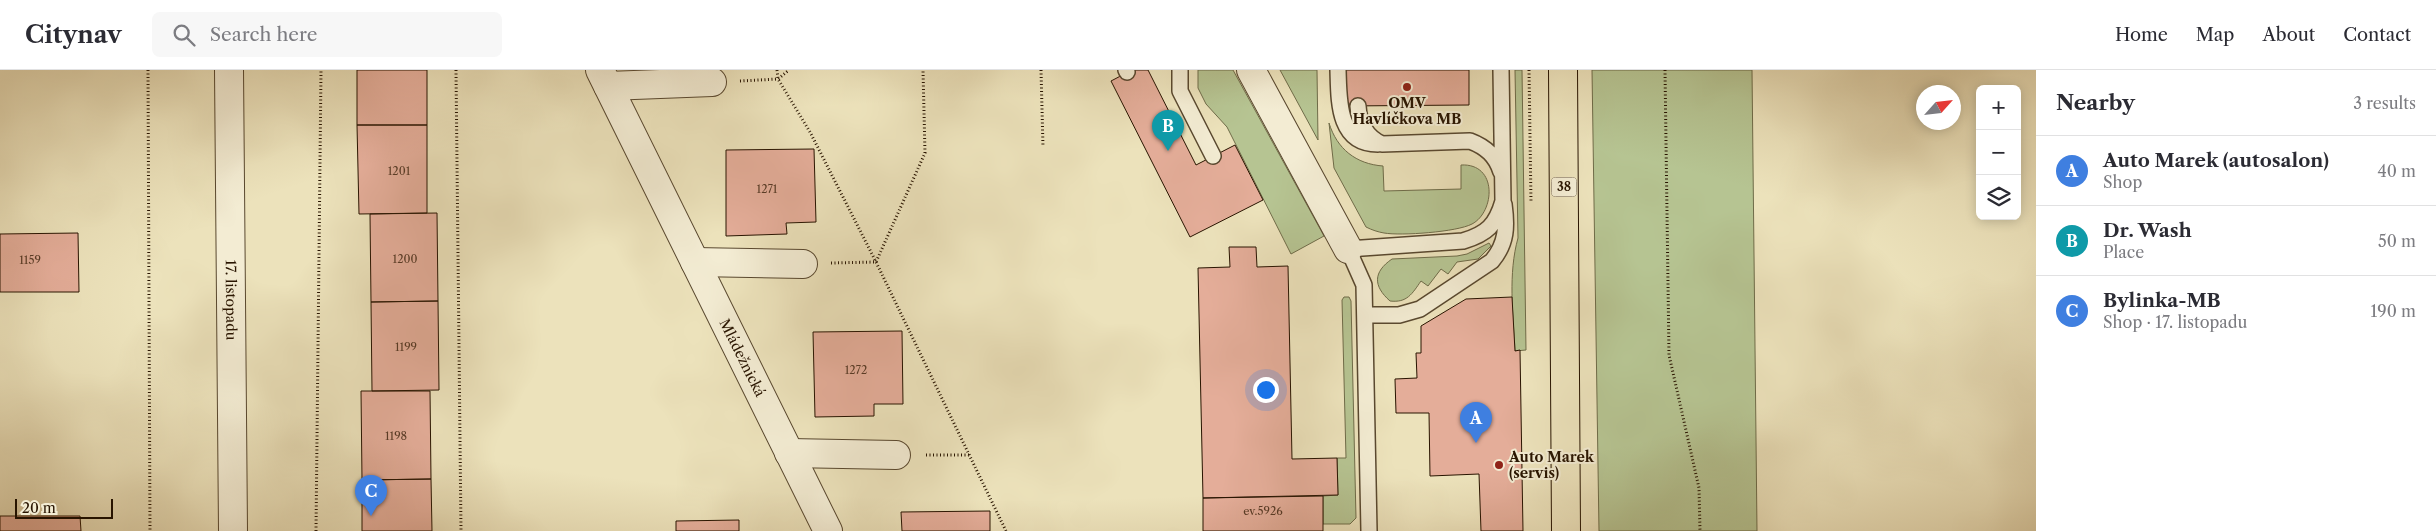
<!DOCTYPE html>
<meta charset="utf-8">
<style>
:root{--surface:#fff;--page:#f7f7f7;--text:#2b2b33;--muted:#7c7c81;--line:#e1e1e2;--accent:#1a73e8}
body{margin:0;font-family:"Libre Caslon Text",serif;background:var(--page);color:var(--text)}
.controls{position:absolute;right:15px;top:15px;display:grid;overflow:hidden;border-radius:8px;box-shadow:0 2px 12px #0003}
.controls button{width:45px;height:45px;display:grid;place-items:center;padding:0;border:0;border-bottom:1px solid var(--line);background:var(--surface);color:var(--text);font:25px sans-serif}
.compass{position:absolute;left:1916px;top:15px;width:45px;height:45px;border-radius:50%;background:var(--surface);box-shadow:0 2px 12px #0003;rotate:63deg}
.scale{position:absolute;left:15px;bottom:12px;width:98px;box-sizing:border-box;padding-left:5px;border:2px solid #281400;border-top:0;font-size:14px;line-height:18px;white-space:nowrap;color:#281400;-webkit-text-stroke:4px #f3ecd3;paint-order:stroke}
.you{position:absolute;left:1265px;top:319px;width:18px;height:18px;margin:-12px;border:4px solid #fff;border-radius:50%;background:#1a73e8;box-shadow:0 0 0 8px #1a73e833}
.badge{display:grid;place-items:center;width:32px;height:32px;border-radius:50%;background:var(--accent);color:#fff;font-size:16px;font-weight:700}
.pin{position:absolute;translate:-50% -41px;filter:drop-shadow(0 1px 2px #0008)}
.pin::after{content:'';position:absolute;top:26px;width:18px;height:15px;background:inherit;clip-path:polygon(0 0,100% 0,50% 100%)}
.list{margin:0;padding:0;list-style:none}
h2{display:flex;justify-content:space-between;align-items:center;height:65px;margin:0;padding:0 20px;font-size:21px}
h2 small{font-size:16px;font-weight:400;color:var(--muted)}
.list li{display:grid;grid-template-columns:32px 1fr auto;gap:15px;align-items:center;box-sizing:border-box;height:70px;padding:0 20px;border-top:1px solid var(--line)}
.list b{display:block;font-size:19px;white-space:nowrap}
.list p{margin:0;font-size:16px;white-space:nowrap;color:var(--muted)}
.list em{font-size:16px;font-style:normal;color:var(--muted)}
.icon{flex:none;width:28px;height:28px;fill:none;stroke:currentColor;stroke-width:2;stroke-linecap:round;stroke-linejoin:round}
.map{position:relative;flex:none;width:2036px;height:461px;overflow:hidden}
header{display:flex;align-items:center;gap:30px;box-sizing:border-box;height:70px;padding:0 25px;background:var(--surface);border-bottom:1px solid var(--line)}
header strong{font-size:24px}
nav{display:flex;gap:28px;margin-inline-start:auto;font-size:18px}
.search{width:350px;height:45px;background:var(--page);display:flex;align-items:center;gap:12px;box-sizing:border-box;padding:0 18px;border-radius:8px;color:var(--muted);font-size:19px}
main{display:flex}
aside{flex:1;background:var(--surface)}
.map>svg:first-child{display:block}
.green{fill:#b6c492;stroke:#6f6c49}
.building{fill:#e4ad99;stroke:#281400}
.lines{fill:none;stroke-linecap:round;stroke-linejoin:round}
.service-casing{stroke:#59482f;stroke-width:18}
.minor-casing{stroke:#59482f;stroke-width:30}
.primary-casing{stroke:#281400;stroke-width:30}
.path{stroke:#281400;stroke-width:3;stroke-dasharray:1 2.5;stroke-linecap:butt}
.service{stroke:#f3ecd3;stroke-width:15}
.minor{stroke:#f3ecd3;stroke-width:28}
.primary{stroke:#ece2bb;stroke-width:28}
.poi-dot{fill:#8f2418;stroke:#f3ecd3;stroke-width:2}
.labels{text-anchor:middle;stroke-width:4;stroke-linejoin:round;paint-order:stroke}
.number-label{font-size:11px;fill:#573a26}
.shield{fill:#f3ecd3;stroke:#65553f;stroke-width:1}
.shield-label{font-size:12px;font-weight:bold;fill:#281400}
.poi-label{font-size:14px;font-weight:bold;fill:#281400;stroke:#f3ecd3}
.street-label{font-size:14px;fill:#281400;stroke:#f3ecd3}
</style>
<header>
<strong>Citynav</strong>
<div class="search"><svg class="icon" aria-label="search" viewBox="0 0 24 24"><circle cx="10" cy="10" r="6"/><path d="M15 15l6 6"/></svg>Search here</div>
<nav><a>Home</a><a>Map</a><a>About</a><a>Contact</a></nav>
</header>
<main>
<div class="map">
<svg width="2036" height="461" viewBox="0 0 2036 461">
<rect width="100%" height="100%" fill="#ece2bb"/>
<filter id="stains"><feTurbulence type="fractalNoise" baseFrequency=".004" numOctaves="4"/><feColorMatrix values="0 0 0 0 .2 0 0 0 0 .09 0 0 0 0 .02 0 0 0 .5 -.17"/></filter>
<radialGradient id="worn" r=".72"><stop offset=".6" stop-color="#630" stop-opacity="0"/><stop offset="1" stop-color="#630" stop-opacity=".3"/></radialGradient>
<path class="green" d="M1198,0h35l91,166 -33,18 -64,-127 -21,-23 -8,-16z
M1280,0h37l1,70z
M1515,0h7l4,280 -11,1c-2,-38 -7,-77 3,-113z
M1592,0h160l5,461h-158z
M1329,53c8,26 27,41 54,43l1,25 77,-2v-24c37,-2 34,47 11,59 -15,8 -71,12 -88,9 -6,-1 -12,-3 -18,-6l-32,-59z
M1489,173l2,3 -13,13 -21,3 -9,12 -7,-5 -13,17 -7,-5c-9,13 -14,22 -31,20 -17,-15 -17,-29 2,-42l65,-3 10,-2z
M1344,227h5l2,4 5,217 -6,6h-27v-28l15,-1 -1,-37h9l-4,-158z"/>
<path class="building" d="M357,0h70v55h-70z
M1132,0h16l48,95 39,-20 28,55 -73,37 -79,-156z
M1345,0h124v35l-124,1z
M357,55h70v88l-68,1z
M814,79l2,73 -30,1 1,11 -61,2v-86z
M437,143l1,88 -67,1 -1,-88z
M78,163l1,59h-79v-58z
M1229,177h27l1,20 31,-1 4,193 45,-1 1,37 -135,3 -5,-230 32,-1z
M1512,227l3,54 5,-1 3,181h-42l-2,-57 -49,2 -1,-63h-33l-1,-34 22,-1 -1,-25h5v-27l45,-27z
M438,231l1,89 -67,1 -1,-89z
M902,261l1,73h-29v12l-59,1 -2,-85z
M361,321h69l1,88 -69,1z
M431,409l1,52h-70v-51z
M1323,426v35h-120v-33z
M990,441v20h-88l-1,-19z
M0,446h80l1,15h-81z
M739,450v11h-63v-10z"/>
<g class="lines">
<defs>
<path id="service" d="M1126,0l1,2
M1180,0v21l33,65
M1338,0c1,30 -1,74 40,74
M1358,36c1,17 8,31 24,38l88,-3c16,6 26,15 31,31
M1365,245h34l21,-6 72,-48c15,-18 15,-35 12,-57
M1369,461l-5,-246 -16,-36 115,-8c24,-7 33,-16 40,-40l-2,-131"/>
<g id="minor">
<path id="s1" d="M229,0l4,461"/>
<path id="s2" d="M600,0l228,461"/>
<path d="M1251,0l97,179"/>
<path d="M608,16l104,-4"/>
<path d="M695,192l108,2"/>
<path d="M789,383l107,2"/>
</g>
<path id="primary" d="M1563,0l3,461"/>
</defs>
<use href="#service" class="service-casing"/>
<use href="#minor" class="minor-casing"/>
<use href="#primary" class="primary-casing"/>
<path class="path" d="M148,0l2,461
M456,0l5,461
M777,0l1,9 32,53 66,130 130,269
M1041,0l2,77
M1529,0l2,133
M1665,0l4,285 30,133 1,43
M740,11l38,-2 11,-9
M831,193l45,-1 49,-109 -2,-83
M926,385h44
M316,461l5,-461"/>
<use href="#service" class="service"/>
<use href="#minor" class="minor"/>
<use href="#primary" class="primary"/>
</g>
<g class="poi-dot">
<circle cx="1407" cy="17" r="5"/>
<circle cx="1499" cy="395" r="5"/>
</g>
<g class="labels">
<g class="number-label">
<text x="399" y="105">1201</text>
<text x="767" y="123">1271</text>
<text x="405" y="193">1200</text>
<text x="30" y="194">1159</text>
<text x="406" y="281">1199</text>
<text x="856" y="304">1272</text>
<text x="396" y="370">1198</text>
<text x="1263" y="445">ev.5926</text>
</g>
<rect class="shield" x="1551.5" y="107.5" width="25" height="19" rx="4"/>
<g class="shield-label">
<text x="1564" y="121">38</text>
</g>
<g class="poi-label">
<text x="1407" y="38">OMV<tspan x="1407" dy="16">Havlíčkova MB</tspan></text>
<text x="1509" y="392" text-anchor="start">Auto Marek<tspan x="1509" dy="16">(servis)</tspan></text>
</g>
<g class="street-label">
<text dy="5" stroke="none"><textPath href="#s1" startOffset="230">17. listopadu</textPath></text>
<text dy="5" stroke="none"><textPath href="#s2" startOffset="321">Mládežnická</textPath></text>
</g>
</g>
<rect width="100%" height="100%" filter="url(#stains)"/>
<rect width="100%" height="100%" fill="url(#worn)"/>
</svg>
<div class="controls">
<button>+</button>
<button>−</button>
<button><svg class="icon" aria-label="layers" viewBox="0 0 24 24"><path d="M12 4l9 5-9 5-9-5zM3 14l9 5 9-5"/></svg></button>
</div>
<svg class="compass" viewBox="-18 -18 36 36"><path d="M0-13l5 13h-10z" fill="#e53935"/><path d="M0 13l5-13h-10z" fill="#7c7c81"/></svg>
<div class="scale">20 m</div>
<div class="you"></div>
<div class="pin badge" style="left:1476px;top:373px;background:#3f7fe0">A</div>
<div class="pin badge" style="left:1168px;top:81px;background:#0f9aa8">B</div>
<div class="pin badge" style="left:371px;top:446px;background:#3f7fe0">C</div>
</div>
<aside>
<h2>Nearby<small>3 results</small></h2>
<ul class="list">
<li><span class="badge" style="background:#3f7fe0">A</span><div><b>Auto Marek (autosalon)</b><p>Shop</p></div><em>40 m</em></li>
<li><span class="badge" style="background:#0f9aa8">B</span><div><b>Dr. Wash</b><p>Place</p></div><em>50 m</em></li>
<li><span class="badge" style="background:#3f7fe0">C</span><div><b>Bylinka-MB</b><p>Shop · 17. listopadu</p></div><em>190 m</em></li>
</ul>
</aside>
</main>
